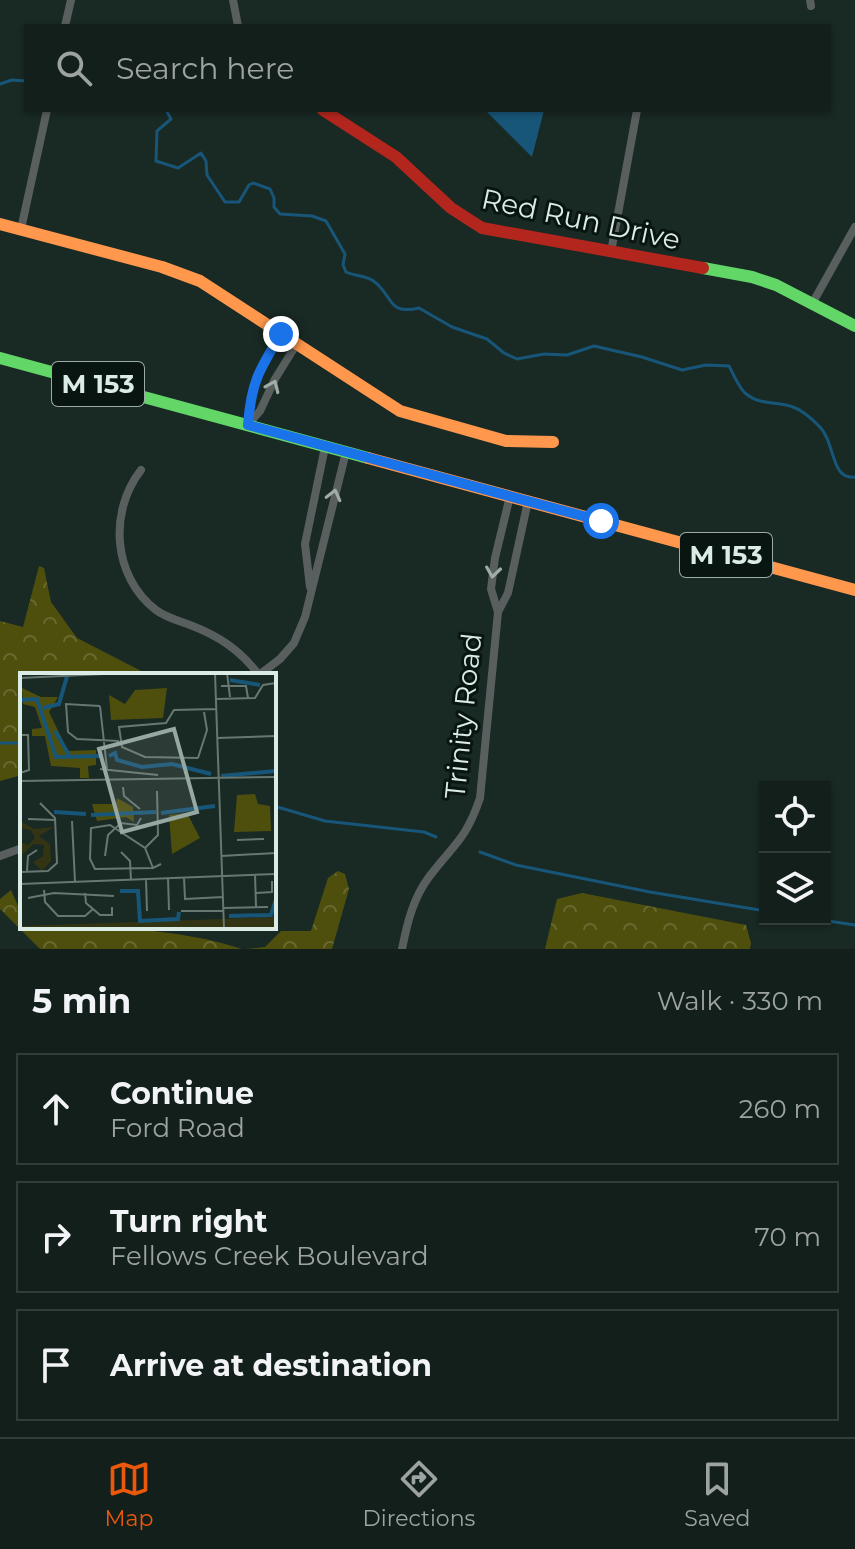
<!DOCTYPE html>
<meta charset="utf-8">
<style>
:root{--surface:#131f1b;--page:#202c28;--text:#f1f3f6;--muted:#9da2a3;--line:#323d3a;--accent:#ea580c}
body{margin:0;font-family:Montserrat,sans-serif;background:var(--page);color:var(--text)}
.controls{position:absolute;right:24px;bottom:24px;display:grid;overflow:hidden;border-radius:0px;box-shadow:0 2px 6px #0004}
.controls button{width:72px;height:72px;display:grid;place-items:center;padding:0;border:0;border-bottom:2px solid var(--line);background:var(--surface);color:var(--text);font:40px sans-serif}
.stop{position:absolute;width:24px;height:24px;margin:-18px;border:6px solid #1a73e8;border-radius:50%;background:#fff}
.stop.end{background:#1a73e8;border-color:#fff;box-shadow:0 2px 8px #0008}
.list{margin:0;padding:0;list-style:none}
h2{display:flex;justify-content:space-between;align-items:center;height:104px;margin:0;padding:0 32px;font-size:34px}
h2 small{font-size:26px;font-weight:400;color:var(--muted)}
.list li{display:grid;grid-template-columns:52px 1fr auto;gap:24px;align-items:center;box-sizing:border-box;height:112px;margin:0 16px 16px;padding:0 16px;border:2px solid var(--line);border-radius:0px}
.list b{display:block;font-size:30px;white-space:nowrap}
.list p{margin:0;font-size:26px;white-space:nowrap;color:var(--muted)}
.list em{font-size:26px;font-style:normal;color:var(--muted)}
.icon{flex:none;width:44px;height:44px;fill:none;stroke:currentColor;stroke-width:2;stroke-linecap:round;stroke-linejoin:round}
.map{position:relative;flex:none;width:855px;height:949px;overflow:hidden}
.search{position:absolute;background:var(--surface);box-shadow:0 2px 6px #0004;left:24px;right:24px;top:24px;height:88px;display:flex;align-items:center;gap:20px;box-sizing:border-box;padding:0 28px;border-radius:0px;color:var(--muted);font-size:30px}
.sheet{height:488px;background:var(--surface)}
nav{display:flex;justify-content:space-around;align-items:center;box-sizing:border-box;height:112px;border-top:2px solid var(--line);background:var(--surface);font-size:22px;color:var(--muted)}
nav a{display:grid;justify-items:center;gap:4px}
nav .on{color:var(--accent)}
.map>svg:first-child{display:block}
.forest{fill:url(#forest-crowns)}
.water{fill:#185679}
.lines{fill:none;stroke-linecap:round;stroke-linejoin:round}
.stream{stroke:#185679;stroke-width:3}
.street{stroke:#595f5f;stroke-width:8}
.fast{stroke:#63d668;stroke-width:12}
.slow{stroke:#ff974d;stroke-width:12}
.jam{stroke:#b3261e;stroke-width:12}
.oneway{stroke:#a0aca9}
.route{stroke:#1a73e8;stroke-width:10}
.labels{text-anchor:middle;stroke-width:6;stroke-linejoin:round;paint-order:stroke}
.shield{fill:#091511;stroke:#9caba6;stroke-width:2}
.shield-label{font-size:26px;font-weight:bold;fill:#dbebe6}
.street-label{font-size:28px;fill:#dbebe6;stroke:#091511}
.inset-river{fill:none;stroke:#185679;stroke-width:4}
.inset-road{fill:none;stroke:#677772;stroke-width:2}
.view{fill:#97a7a2;fill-opacity:0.15;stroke:#97a7a2;stroke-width:4}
.inset-edge{fill:none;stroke:#dbebe6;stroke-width:4}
</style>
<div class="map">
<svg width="855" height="949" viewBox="0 0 855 949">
<defs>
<pattern id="forest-crowns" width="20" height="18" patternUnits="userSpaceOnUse" patternTransform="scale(2)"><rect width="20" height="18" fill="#4f4f0d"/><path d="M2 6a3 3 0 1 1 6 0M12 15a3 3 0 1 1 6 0" fill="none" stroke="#686830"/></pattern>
</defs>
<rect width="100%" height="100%" fill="#192924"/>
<path class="forest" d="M39,566l5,2 7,34 26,36 72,37h-127v100l-22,6v-160l23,6z
M338,871l7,3 4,15 -17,60h-86l19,-2 16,-16h30l17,-53z
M11,890l11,25v12c74,0 149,-1 220,22h-202l-40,-40v-10z
M582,893l164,32 5,18 -1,6h-205l12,-50z"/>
<path class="water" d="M485,110h59l-12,47z"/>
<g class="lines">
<path class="stream" d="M0,84l12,-4 14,1
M130,110h8
M166,110l5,9 -14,12 -1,30 22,7 23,-15 5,8 1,14 18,27h14l10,-17 4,-2 17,6 4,9v9l6,7 32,2 14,5 19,33 -2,11 3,7c8,4 18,3 26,8 21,13 14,36 47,28l33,19 35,12 17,14 13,6 27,-5 23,1 27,-9 48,11 40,13 24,-5 23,1c5,9 9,20 16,27 15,13 32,8 48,14 9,3 19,12 26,19 17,17 11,54 36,51
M0,743h22
M274,806l51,15 99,11 12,5
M480,852l36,13 134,27 115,19
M815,919l40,6"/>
<path class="street" d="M233,0l5,26
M810,0l1,6
M65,26l6,-26
M21,229l26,-119
M611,252l26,-142
M812,304l43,-77
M248,424l12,-13 15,-32 21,-34
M248,425c3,-42 11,-56 33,-91
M141,470c-32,41 -29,106 15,140 9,7 23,11 34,15 29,11 50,25 69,50l21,-16 14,-16 11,-26 41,-165
M510,496l-15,62 -4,31 7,23 10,-19 20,-92
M310,587l-5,-43 20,-97
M0,856l22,-8
M402,949c5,-25 11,-51 27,-72 24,-32 37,-37 51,-79l18,-186"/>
<path class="fast" d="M703,268l49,9 24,8 79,41
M0,358l368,100"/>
<path class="slow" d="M0,224l162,43 38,14 200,130 106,30 47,1
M368,458l487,132"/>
<path class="jam" d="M323,110l73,47 55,51 31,20 221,40"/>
</g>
<defs><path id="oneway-chevron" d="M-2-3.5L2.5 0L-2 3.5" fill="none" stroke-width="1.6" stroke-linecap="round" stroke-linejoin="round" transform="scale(2)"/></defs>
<g class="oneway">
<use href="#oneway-chevron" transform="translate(273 386) rotate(-66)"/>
<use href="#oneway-chevron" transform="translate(334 495) rotate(-76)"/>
<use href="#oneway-chevron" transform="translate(493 572) rotate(98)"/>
</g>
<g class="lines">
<path class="route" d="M281,334c-22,36 -30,49 -33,91l353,96"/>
</g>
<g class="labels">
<g class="shield">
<rect x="52" y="362" width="92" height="44" rx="6"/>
<rect x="680" y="533" width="92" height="44" rx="6"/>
</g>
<g class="shield-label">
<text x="98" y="393">M 153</text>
<text x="726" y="564">M 153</text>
</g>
<g class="street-label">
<text transform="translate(581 219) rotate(12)" y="10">Red Run Drive</text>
<text transform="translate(463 716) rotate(-84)" y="10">Trinity Road</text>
</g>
</g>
<g transform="translate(20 673)">
<rect width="256" height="256" fill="#192924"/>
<path d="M0,148l14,8 20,-2 -15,9 11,8 1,17 -9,10 -9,-9 10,-6 1,-11 -11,-1 -13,13v-15l8,3 7,-7 -4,-8 -11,-2zM0,238l2,15 254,-9v12h-256z" fill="#333413"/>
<path d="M2,15l19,9h17l-9,15 19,39 28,-1v15l-8,1 1,12h-9v-10l-29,-2 -6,-30h-13v-7l10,-1 -7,-21 -12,-3zM147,15l-4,30 -52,2 -2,-25 16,9 10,-14zM235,121l3,10 12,2 1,25 -37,1 3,-37zM97,125l16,9 1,15 -8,-5 -29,4 -5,-17h24zM167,140l13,25 -28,16 -3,-39z" fill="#4f4f0d"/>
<path class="inset-river" d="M210,7l30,5M0,27l17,-1 19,58 47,-1M23,35l16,-4 9,-31M35,58l14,24M89,83l6,-3 2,7 25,7 30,-3 39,10M201,103l55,-5M34,139l32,2M141,140l54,-7M71,142l65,-3M100,218h18l2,30 38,-2 1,-7M209,243l42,-1 5,-16"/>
<path class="inset-road" d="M195,0l9,256M207,0l3,24M0,5l106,-5M201,13h25l2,12M196,26l39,-1 8,-13 13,-2M80,33l-34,-2 2,28 9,7 42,2M80,33l7,63M0,62h8l1,35 -9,3M197,65l59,-2M178,85l-53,-1 -23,-10 -3,-20 47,-4 8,-13 42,-1M178,85l9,-28 -3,-18M80,96l58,6M0,108l256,-4M103,114l1,9 16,13M8,146l27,1M52,148l3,61M217,167l27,-1M125,175l13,-13 -1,-44M101,179l9,9 1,19M85,183l3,-21 13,-12 16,2 4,-7M201,183l55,-3M133,195l-8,-20 -35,-23 -19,3 -1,31 5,10 58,-1 8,-4M7,198l1,-15 9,-6M0,199l28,-1 9,-8 -2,-45 -15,-15M235,201l1,33M164,204l1,22 38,-2M148,205l1,32M126,206l1,32M0,211l256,-10M24,217l1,12 13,14h27l8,-7M65,220l1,10 14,12h12v-8M236,220l16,-1v-11M8,225l26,-5 60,3M204,235l44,-1M161,238h43"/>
<path class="view" d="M154,56l23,83 -75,20 -23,-83z"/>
<rect width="256" height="256" class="inset-edge"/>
</g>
</svg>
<div class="controls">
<button><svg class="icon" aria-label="locate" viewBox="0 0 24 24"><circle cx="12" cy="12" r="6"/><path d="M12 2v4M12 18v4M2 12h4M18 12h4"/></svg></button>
<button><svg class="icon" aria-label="layers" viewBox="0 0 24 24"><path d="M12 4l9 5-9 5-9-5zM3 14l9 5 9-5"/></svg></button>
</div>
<div class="stop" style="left:601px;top:521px"></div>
<div class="stop end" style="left:281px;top:334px"></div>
<div class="search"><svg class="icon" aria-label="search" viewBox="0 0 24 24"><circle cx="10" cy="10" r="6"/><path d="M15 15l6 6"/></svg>Search here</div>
</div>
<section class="sheet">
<h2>5 min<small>Walk · 330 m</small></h2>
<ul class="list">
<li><svg class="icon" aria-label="ahead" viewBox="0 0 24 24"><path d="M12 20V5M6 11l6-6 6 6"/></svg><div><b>Continue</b><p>Ford Road</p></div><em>260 m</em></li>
<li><svg class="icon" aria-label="right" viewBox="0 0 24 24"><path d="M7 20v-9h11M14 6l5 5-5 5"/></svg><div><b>Turn right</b><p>Fellows Creek Boulevard</p></div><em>70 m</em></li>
<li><svg class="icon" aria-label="arrive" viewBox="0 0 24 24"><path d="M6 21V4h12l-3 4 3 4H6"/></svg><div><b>Arrive at destination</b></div></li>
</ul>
</section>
<nav>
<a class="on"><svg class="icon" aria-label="map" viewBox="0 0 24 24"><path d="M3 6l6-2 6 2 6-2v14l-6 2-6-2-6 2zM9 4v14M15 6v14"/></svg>Map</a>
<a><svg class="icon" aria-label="directions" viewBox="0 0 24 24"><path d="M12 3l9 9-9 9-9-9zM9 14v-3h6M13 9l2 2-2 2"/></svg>Directions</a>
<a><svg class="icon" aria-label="saved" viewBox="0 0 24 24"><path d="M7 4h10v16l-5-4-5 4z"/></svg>Saved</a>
</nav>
